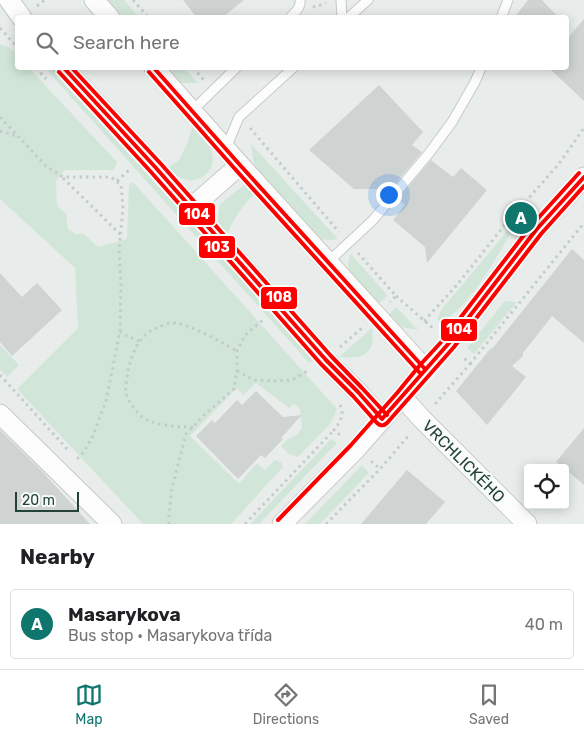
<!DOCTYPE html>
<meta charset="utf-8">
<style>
:root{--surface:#fff;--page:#f6f6f6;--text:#202124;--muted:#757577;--line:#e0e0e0;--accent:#0f766e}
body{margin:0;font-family:Rubik,sans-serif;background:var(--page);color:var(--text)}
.controls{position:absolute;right:15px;bottom:15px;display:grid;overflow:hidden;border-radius:5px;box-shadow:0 2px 12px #0003}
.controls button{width:45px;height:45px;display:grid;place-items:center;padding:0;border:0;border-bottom:1px solid var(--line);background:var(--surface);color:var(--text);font:25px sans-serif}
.scale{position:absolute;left:15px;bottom:12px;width:64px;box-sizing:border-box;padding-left:5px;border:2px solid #24423a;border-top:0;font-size:14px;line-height:18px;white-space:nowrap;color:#24423a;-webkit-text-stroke:4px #f7fbf9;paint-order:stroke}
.you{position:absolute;left:388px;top:194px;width:18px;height:18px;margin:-12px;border:4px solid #fff;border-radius:50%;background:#1a73e8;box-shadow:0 0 0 8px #1a73e833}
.badge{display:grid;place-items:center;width:32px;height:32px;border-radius:50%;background:var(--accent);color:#fff;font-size:16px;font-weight:700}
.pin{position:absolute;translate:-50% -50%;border:2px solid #fff;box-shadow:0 1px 5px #0006}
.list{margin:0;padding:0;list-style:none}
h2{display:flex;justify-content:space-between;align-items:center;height:65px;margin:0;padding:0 20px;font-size:21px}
h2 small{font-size:16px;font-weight:400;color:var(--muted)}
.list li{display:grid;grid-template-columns:32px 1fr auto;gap:15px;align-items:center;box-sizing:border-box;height:70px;margin:0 10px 10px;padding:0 10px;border:1px solid var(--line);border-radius:5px}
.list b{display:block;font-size:19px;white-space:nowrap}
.list p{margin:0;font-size:16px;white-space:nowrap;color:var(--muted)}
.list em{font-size:16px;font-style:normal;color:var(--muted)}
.icon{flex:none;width:28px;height:28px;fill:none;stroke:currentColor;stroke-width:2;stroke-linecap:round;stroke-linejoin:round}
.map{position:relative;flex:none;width:584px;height:524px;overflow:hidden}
.search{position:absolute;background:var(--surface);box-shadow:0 2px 12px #0003;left:15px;right:15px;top:15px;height:55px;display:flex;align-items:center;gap:12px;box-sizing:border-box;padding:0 18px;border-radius:5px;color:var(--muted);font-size:19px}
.sheet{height:145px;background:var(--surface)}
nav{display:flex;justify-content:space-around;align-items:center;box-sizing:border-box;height:70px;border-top:1px solid var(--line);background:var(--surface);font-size:14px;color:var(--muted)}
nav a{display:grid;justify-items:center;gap:2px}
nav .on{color:var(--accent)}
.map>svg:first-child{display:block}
.green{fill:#d1e6d8}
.building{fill:#cfd4d2}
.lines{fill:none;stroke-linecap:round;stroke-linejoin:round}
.lane-casing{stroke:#c5cac8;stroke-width:11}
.street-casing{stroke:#c5cac8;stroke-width:21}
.path{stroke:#c3ccca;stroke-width:3;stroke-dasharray:2.5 4;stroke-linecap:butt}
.lane{stroke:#fcfcfc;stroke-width:9}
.street{stroke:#fcfcfc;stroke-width:19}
.bus-1-casing{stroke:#f7fbf9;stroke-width:8}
.bus-2-casing{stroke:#f7fbf9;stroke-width:8}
.bus-3-casing{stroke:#f7fbf9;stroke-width:8}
.bus-1{stroke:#f00;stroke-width:4}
.bus-2{stroke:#f00;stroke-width:4}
.bus-3{stroke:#f00;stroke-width:4}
.labels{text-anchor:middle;stroke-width:4.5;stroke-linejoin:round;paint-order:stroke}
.street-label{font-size:16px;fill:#24423a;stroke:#f7fbf9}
.line-badge{stroke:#f7fbf9;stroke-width:2}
.badge-label{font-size:14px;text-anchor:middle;font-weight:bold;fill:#fff}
</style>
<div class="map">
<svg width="584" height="524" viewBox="0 0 584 524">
<rect width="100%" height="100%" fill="#e8edeb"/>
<path class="green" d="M103,0h21l15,17h-21z
M0,44l13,6 4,5 1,13h11l88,94 -3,8h-49l-9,11 1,25 9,8 2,15 7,5h9l14,13 29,-8 2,-54 4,-3 204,227 -6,14 -33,34 -9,-3 -8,-8 7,-7 9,-4 5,-7 -2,-19 -6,-5 -5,4 -33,-25 -13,12 -6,-7 -47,48 49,48 18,-21 8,7 10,-10 6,2 2,5 -52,57h-88l-126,-135 61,-61 -3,-60 -75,-69z
M45,68h9l261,292 -6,3z
M164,68h20l14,15h-20z
M193,125c5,7 15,17 18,25 7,17 -7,32 -24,30 -8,-2 -15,-7 -21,-11l13,-9 8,-16z
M251,144l87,95 -9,1 -10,-1 -62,-67 -4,-13z
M244,185l5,1 6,7c-14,15 -20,23 -28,42 -11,-13 -10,-13 -7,-31z
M515,226c-18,29 -44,82 -75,96l-3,-3 5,-10 66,-79z
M351,254l37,42 -12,9c-12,-14 -36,-32 -25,-51z
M505,301l12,1 -43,52 -7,-6z
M396,307l22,23c-13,-2 -23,-4 -32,-13z
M372,328c4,28 -10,31 -33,29z
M0,345l19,20 -12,12 -7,-7z
M331,439l6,4 -78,81h-9z
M362,465l7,8 -49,51h-15z"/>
<path class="building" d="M183,0h61l-22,18h-25z
M528,0h14l17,18h-45z
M584,19v82l-35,-33h17v-28z
M379,85l44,47 -11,13 10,7 -33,39 -2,-2h-33l-45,-39z
M431,160l22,17 8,-9 26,22 -60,73 -2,-16 -32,-27 12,-15 -7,-6z
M572,249l12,11v83l-32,-27 -29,37v3l-11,10 14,11 -39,48 -31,-34 35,-43 1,1z
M0,273l22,24 15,-14 25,27 -50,46 -12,-14z
M256,391l27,26 19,-2 -21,23 2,1 -18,19 -4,-3 -23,24 -42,-43 16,-16 3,3 22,-23 5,5z
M584,428v57l-19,-16v-1h-1l-8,-6z
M0,430l40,39 50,55h-90z
M407,470l38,32 -19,22h-65z"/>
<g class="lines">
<defs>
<path id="lane" d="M341,0l1,18
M290,18c5,-6 11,-10 10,-18
M348,18l20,-18
M501,18l7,-18
M192,111l44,-43
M226,148l13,-31 54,-49
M328,262l45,-42 57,-68 22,-30 23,-40 6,-14"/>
<path id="street" d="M9,0l13,18
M94,0l16,18
M64,68l92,100 170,192 32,32 24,27
M154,68l86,97 185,204
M191,208l49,-43
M402,397l20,22 105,105
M0,414l112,110
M282,524l74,-75 46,-52 23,-28 24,-26 87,-113 48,-53"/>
</defs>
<use href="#lane" class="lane-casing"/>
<use href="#street" class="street-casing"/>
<path class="path" d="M133,0l16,18
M37,6l8,-6
M313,6l2,1 11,-4
M0,28l18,20
M36,68l10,11
M193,68l11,12
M0,117l46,49 17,11h48l10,8 2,23 -4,42 2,34 -1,47 -14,70 -14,37 -11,18 -5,3
M250,128l89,104
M0,131l16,5
M63,178l58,57
M117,181l12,-11
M358,253l38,43 -6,6
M396,296l39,34
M424,321l33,-36 46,-58 55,-62 26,-37
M120,331l7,5 12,5
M340,347l22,-19
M470,364l114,-141
M237,371l17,9 19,1 19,-1 17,-10
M0,375l68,75
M435,404l35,-40 -7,-7
M340,405c5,10 0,17 -6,25l7,6
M193,427c-15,0 -40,-1 -52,-11 -5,-5 -13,-15 -15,-22 -1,-7 1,-16 2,-23 4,-19 12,-38 31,-44 3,-1 8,-4 11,-4 15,-2 53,20 67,28
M371,461l9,8 30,-35
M169,524v-10l3,-26 14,-54 16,-17 32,-28 3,-18v-20l8,-16 18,-15
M245,524l89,-94
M326,524l54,-55"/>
<use href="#lane" class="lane"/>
<use href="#street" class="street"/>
<defs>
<path id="bus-1" d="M64,68l92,100 170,192 32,32 24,27 67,-76 87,-113 48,-53
M154,68l86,97 185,204"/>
<path id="bus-2" d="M59,72l92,100 170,192 32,32 24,27c3,3 7,3 10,0l67,-76 87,-113 43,-48
M149,72l86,97 185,204"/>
<path id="bus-3" d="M72,68l89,96 170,192 31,32 25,27
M278,520l73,-75 46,-52 23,-28 24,-26 87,-113 48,-53"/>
</defs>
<use href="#bus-1" class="bus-1-casing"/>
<use href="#bus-2" class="bus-2-casing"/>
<use href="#bus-3" class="bus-3-casing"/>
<use href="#bus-1" class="bus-1"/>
<use href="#bus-2" class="bus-2"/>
<use href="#bus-3" class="bus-3"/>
</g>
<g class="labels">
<g class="street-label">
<text transform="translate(464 461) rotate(45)" y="6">VRCHLICKÉHO</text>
</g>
</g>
<g class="line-badge">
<rect x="178" y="202" width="38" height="24" rx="5" fill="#f00"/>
<rect x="198" y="235" width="38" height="24" rx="5" fill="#f00"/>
<rect x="260" y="286" width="38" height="24" rx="5" fill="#f00"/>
<rect x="440" y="318" width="38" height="24" rx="5" fill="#f00"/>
</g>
<g class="badge-label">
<text x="197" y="219">104</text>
<text x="217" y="252">103</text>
<text x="279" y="302">108</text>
<text x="459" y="334">104</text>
</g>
</svg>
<div class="controls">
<button><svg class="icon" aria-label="locate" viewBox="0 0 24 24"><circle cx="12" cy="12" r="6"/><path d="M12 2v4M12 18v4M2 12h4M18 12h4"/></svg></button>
</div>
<div class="scale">20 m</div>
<div class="you"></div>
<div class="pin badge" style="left:521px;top:218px">A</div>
<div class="search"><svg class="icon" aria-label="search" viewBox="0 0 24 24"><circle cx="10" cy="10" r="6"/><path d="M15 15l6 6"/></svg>Search here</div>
</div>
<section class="sheet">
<h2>Nearby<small></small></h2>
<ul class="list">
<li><span class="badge">A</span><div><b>Masarykova</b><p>Bus stop · Masarykova třída</p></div><em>40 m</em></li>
</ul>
</section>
<nav>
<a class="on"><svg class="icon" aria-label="map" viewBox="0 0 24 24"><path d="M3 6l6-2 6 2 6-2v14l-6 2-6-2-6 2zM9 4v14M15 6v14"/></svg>Map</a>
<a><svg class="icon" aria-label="directions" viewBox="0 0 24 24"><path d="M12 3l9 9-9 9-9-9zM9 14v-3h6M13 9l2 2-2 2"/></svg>Directions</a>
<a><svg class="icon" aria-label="saved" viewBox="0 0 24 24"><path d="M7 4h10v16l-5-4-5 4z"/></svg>Saved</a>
</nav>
